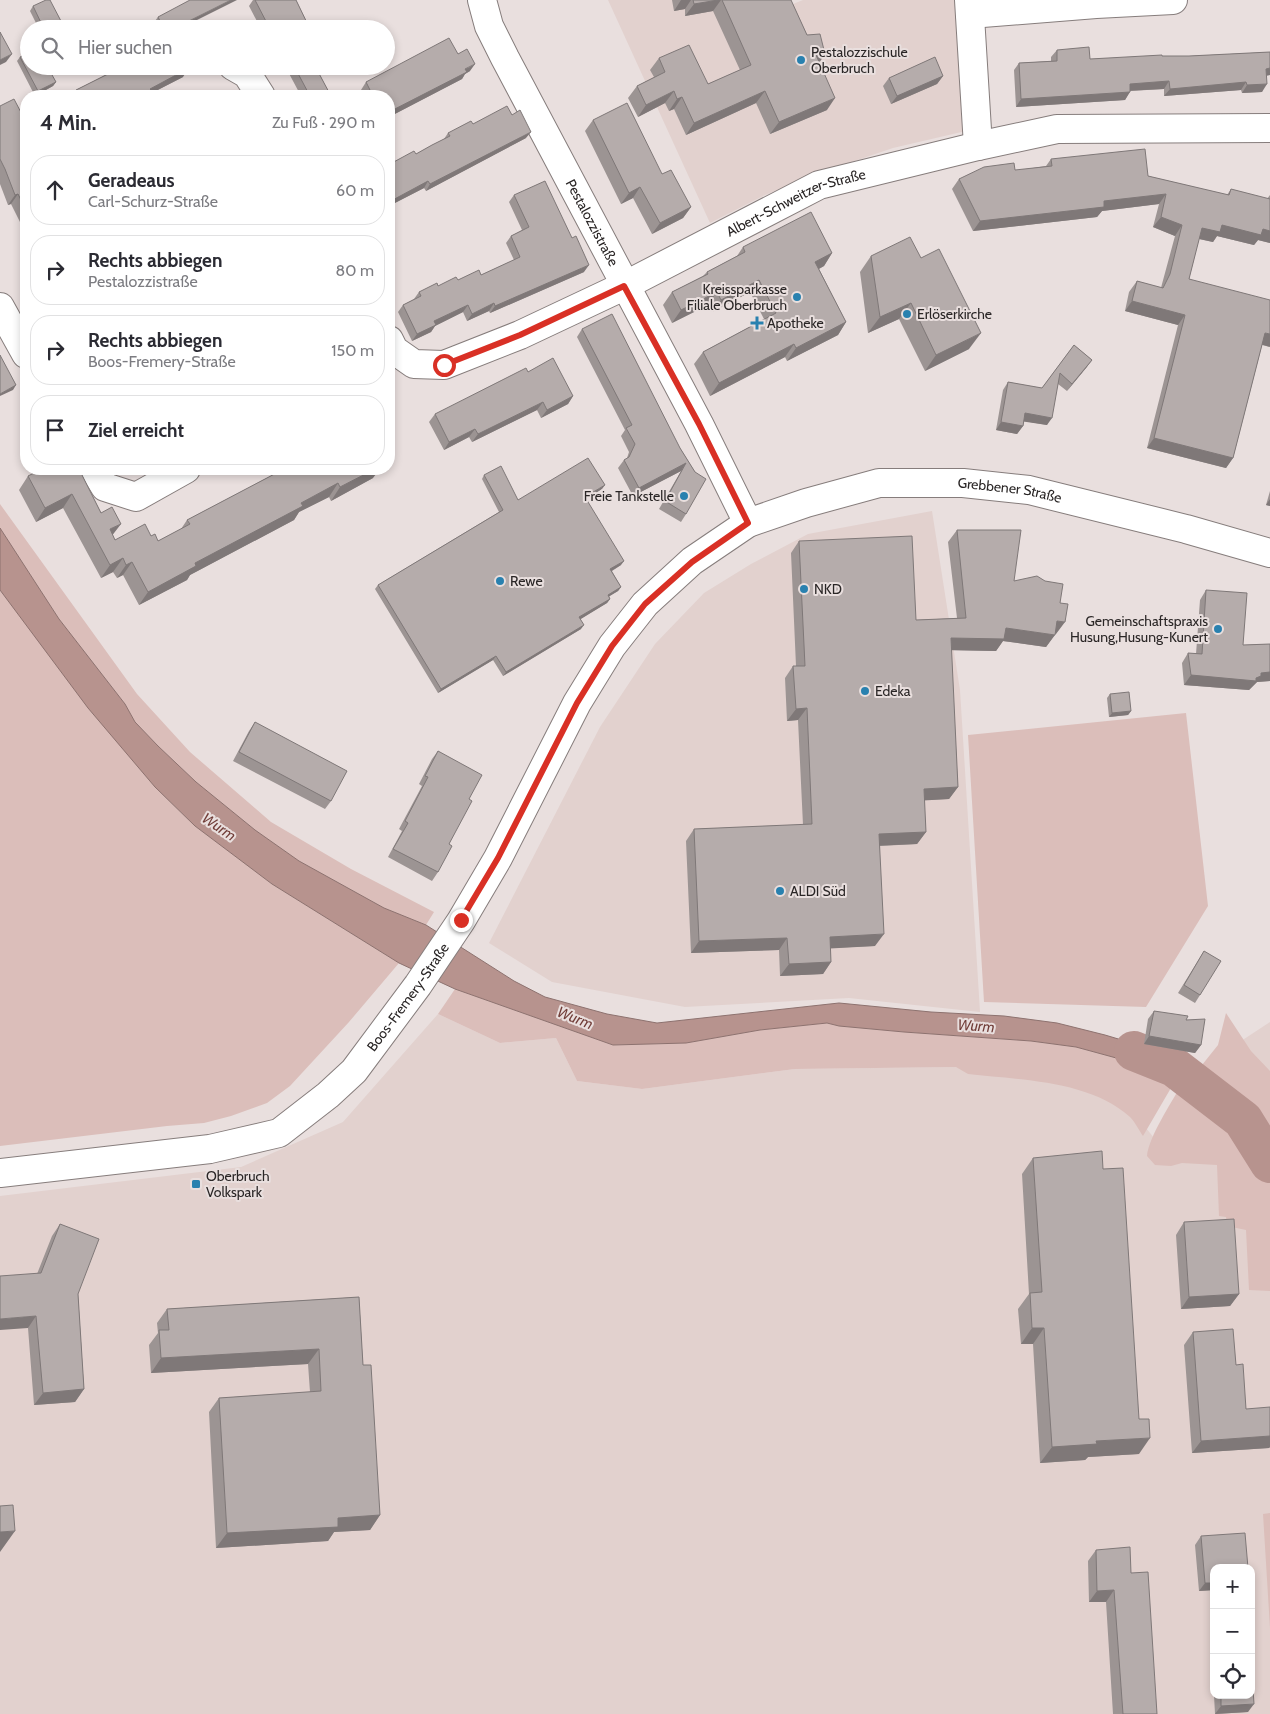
<!DOCTYPE html>
<html lang="de">
<meta charset="utf-8">
<style>
:root{--surface:#fff;--page:#f7f7f7;--text:#2b2b33;--muted:#7c7c81;--line:#e1e1e2}
body{margin:0;font-family:Cabin,sans-serif;background:var(--page);color:var(--text)}
.controls{position:absolute;right:15px;bottom:15px;display:grid;overflow:hidden;border-radius:10px;box-shadow:0 2px 8px #0003}
.controls button{width:45px;height:45px;display:grid;place-items:center;padding:0;border:0;border-bottom:1px solid var(--line);background:var(--surface);color:var(--text);font:25px sans-serif}
.stop{position:absolute;width:15px;height:15px;margin:-11px;border:4px solid #d93025;border-radius:50%;background:#fff}
.stop.end{background:#d93025;border-color:#fff;box-shadow:0 1px 5px #0008}
.list{margin:0;padding:0;list-style:none}
h2{display:flex;justify-content:space-between;align-items:center;height:65px;margin:0;padding:0 20px;font-size:21px}
h2 small{font-size:16px;font-weight:400;color:var(--muted)}
.list li{display:grid;grid-template-columns:32px 1fr auto;gap:15px;align-items:center;box-sizing:border-box;height:70px;margin:0 10px 10px;padding:0 10px;border:1px solid var(--line);border-radius:20px}
.list b{display:block;font-size:19px;white-space:nowrap}
.list p{margin:0;font-size:16px;white-space:nowrap;color:var(--muted)}
.list em{font-size:16px;font-style:normal;color:var(--muted)}
.icon{flex:none;width:28px;height:28px;fill:none;stroke:currentColor;stroke-width:2;stroke-linecap:round;stroke-linejoin:round}
.map{position:relative;flex:none;width:1270px;height:1714px;overflow:hidden}
.search{position:absolute;background:var(--surface);box-shadow:0 2px 8px #0003;left:20px;top:20px;width:375px;height:55px;display:flex;align-items:center;gap:12px;box-sizing:border-box;padding:0 18px;border-radius:28px;color:var(--muted);font-size:19px}
.panel{position:absolute;background:var(--surface);box-shadow:0 2px 8px #0003;left:20px;top:90px;width:375px;height:385px;border-radius:20px}
.map>svg:first-child{display:block}
.built{fill:#e2d1ce;fill-rule:evenodd}
.green{fill:#dbbeba}
.water{fill:#b7938e;stroke:#8d726f}
.lines{fill:none;stroke-linecap:round;stroke-linejoin:round}
.river{stroke:#b7938e;stroke-width:40}
.minor-casing{stroke:#867d7c;stroke-width:30}
.minor{stroke:#fff;stroke-width:28}
.wall{fill:#9c9493}
.shaded-wall{fill:#7f7878}
.building{fill:#b5acab;stroke:#7f7878}
.route{stroke:#d93025;stroke-width:6}
.poi-dot{fill:#2981af;stroke:#e9dfde;stroke-width:2}
.labels{text-anchor:middle;stroke-width:4;stroke-linejoin:round;paint-order:stroke}
.poi-label{font-size:14px;fill:#2a2626;stroke:#e9dfde;text-anchor:start}
.street-label{font-size:14px;fill:#2a2626;stroke:#e9dfde}
.water-label{font-size:15px;font-style:italic;fill:#713d38;stroke:#e9dfde}
</style>
<div class="map">
<svg width="1270" height="1714" viewBox="0 0 1270 1714">
<rect width="100%" height="100%" fill="#e9dfde"/>
<path class="built" d="M608,0h183l2,4 10,-4h161l6,130 -77,18 -74,25 -54,22 -55,28z
M932,511l28,179 20,322 -131,-14 -164,9 -133,-25 -63,-39 111,-216 55,-83 49,-51 47,-29 57,-30z
M438,1014l62,29 56,-5 21,43 65,8 153,-20 161,-2 83,9 81,20 43,53 72,-104 35,-23v692h-1270v-518l241,-29 102,-45zM1214,1568h37v127h-37z"/>
<path class="green" d="M0,504l137,190 53,58 81,70 80,47 83,43 -8,13 -42,-17 -85,-47 -44,-31 -59,-48 -38,-36 -23,-24 -10,-18 -66,-85 -59,-91z
M0,590l155,197 40,39 77,58 127,79 -50,59 -59,64 -23,17 -36,13 -27,7 -37,3 -167,20z
M1186,713l22,193 -62,101 -162,-5 -16,-267z
M455,989l158,56 73,-2 74,-13 67,-7 12,3 65,6 127,9 45,6 55,15 44,19 -32,55c-4,-6 -8,-14 -13,-19 -41,-37 -110,-37 -162,-43l-12,-7 -161,2 -153,20 -65,-8 -21,-43 -56,5 -62,-29z
M1226,1013l25,38 19,20v72l-6,-4 -10,-14 -3,-9 -18,-20 -35,-26 20,-25z
M1181,1085l17,9 20,16 52,70v111l-21,-1 -3,-60 -19,-4 -1,-9 -7,-1 -2,-51 -35,-2 -11,3 -16,-1 -8,-9c2,-20 24,-52 34,-71z
M1270,1513v115l-7,-114z"/>
<path class="water" d="M0,528l59,91 66,85 10,18 23,24 38,36 59,48 44,31 85,47 42,17 88,56 31,16 62,17 50,9 182,-20 92,9 73,4 53,7 48,12 50,15 37,14 -17,17 -44,-19 -55,-15 -45,-6 -127,-9 -65,-6 -12,-3 -67,7 -74,13 -73,2 -158,-56 -56,-26 -127,-79 -77,-58 -40,-39 -67,-79 -88,-118z
M1198,1070l35,26 18,20 3,9 10,14 6,4v37l-52,-70 -20,-16 -17,-9z"/>
<g class="lines">
<path class="river" d="M1134,1051l40,16 69,53 27,43"/>
<defs>
<g id="minor">
<path id="s1" d="M482,0l7,26 16,32 194,366 49,99"/>
<path d="M969,0l9,146"/>
<path d="M970,14l126,-10 77,-4"/>
<path d="M233,66l14,8 14,22"/>
<path d="M0,307l26,47"/>
<path id="s2" d="M389,340l5,10 20,14 30,1 76,-30 104,-49 195,-101 159,-39 79,-17 213,-1"/>
<path d="M94,469l11,18 31,10 50,-28"/>
<path id="s3" d="M0,1173l210,-24 69,-16 49,-38 26,-24 64,-86 43,-64 37,-63 79,-155 35,-57 33,-42 47,-43 56,-38 58,-20 73,-20h84l66,7 157,39 84,24"/>
</g>
</defs>
<use href="#minor" class="minor-casing"/>
<use href="#minor" class="minor"/>
</g>
<path class="wall" d="M253,0h43l14,29h-49l-12,-23z
M672,0h119l16,35 18,19 -6,8 8,48 -57,24 -14,-31 -70,32 -12,-26 -5,2 -4,-8 -27,14 -10,-19 9,-12 17,-9 -4,-7 9,-12 49,26 32,-14 -27,-59 -28,5v-7l-11,2z
M33,6l29,17 -3,4 -3,2h-17l-9,-18z
M158,17l21,12h-20l-4,-8z
M1057,50l33,9 99,-3 81,-4v23l-4,1 -4,16 -20,1 -1,-3 -77,6v-7l-34,2 -5,9 -109,7 -2,-37 5,-7 32,-2v-4z
M458,54l12,17 -5,3 -3,5 -73,38v-21l-26,-2 -2,-4 5,-8z
M20,57l36,25 -3,4 -18,10 -18,-35z
M114,66l69,11 -37,19h-74l4,-6 33,-17z
M285,66h30l16,30h-30z
M943,76l-6,8 -46,20 -8,-18 6,-8z
M0,106l26,16v105l-3,1 -12,-24 -3,1 -8,-21z
M593,120l98,87 -8,11 -31,16 -19,-36 -12,6 -36,-73z
M473,124l53,14 -100,53 -2,-3 -33,17 -2,4v-43l1,-2 26,-10 28,-15 4,-6z
M1051,159l97,17 79,19 4,-6 36,10 3,-4v48l-12,-3 -4,5 -37,-9 -4,6 -14,-3 -10,40 81,68 -8,-2 -29,113 -7,10 -79,-20 31,-123 -53,-14 4,-19 8,-11 24,7 1,-4 13,-48 -22,-9 6,-23 -57,7 -5,6 -124,14 -21,-42 7,-10 87,-13z
M514,195l70,77 -94,41 -1,-2 -22,10 -4,-9 -28,14 -4,6 -19,9 -14,-29 5,-7 11,-6 5,-7 39,-12 23,-5 33,-15 -8,-17 5,-7 11,-6 -13,-28z
M743,247l89,6 -8,13 -5,3 27,53 -8,13 -51,26 -2,-4 -75,39 -16,-32 9,-12 61,-33 -14,-27 -38,20 -4,-7 -36,18 -9,-18 9,-13 31,-16 4,-4 30,-16z
M871,256l50,2 48,91 -44,22 -26,-52 -31,14 -8,-61z
M582,329l98,119 15,24 -9,42 -5,8 -22,-13 22,-38 -48,25 -15,-28 6,-8 3,-2 2,-6 -8,-16 4,-6 -48,-93z
M1074,345l18,15 -6,8 -19,23 -9,-7 -11,41 -23,-4 -1,5 -6,8 -21,-4 7,-40 5,-8 34,6z
M528,372l45,24 -5,8 -27,14 -4,-8 -65,32 -3,-5 -25,13 -15,-28 6,-8z
M79,469l36,71 36,-4 7,5 23,-12 6,-9 97,-51 89,9 -42,23 -2,-4 -30,15 -5,8 -104,55 -3,5 -48,25 -16,-30 -6,3 -4,-6 -12,6 -38,-70 -27,14 -17,-32 9,-14z
M484,475l34,25 84,-11 -16,10 35,66 -9,6 9,16 -3,4 -9,5 1,3 -3,4 -27,16 1,10 -78,47 -10,-16 -55,33 -63,-104 3,-4 121,-73 -17,-33z
M1270,491v15l-4,-1z
M957,530l57,51 46,22 -4,31h-1l-9,13 -43,-6 -7,10 -45,-1 7,137 -9,12 -25,1 2,32 -9,12 -37,2 -5,100 -45,2 1,14 -8,12 -43,2 -1,-26 -88,3 -5,-112 8,-12 109,-4 -5,-105 -11,1 -2,-43 8,-12h3l-5,-113 8,-12 117,79 41,-2 -9,-76z
M1206,590l37,55 27,-1v37l-13,1 -8,8 -65,-5 -2,-22 6,-10 8,1 4,-54z
M1110,694l21,17 -3,4 -19,2 -2,-19z
M255,722l76,79 -6,8 -92,-48 16,-30z
M438,751l31,48 -20,45 -11,28 -6,9 -44,-24 14,-26 -3,-2 23,-43 -3,-2 13,-25z
M1204,951l-4,44 -5,8 -17,-10z
M1154,1011l32,9 15,25 -6,8 -51,-9 4,-25z
M1033,1158l70,11 36,285 -51,3 -3,3 -45,3 -7,-119h-12l-3,-35 11,-15 -7,-120z
M1184,1222l55,72 -9,12 -49,3 -5,-74z
M60,1224l18,70 6,95 -9,13 -41,3 -6,-77 9,-54 15,-38z
M359,1297l4,68 17,150 -10,15 -36,2 -6,9 -112,7 -7,-136 10,-14 91,-6 -2,-28 -157,9 -2,-28 9,-12 -1,-10 10,-14z
M1193,1332l43,33 10,44 24,27v11l-1,1 -77,5 -8,-108z
M1201,1536l13,32v22l-15,1 -4,-46z
M1096,1550l35,23 26,141h-44l-7,-112h-17l-1,-41z
M1214,1646v40l-2,-37z
M1214,1695h37l-3,17 -33,2z"/>
<path class="shaded-wall" d="M231,0h6l-58,29h-6z
M681,0h10l-6,9 -11,2z
M718,0h3l-8,11 -28,5 9,-12z
M62,23l-3,4 -3,2h-5z
M12,54l-6,8 -6,3v-5z
M825,54l-8,12 -1,-11z
M475,64l-5,7 -5,3 -3,5 -73,38v-5z
M189,68l-6,9 -37,19h-8l12,-7z
M1270,68v7l-9,1 5,-7z
M943,76l-6,8 -46,20 6,-8z
M1169,81l-5,8 -40,2 6,-7z
M56,82l-3,4 -18,10 3,-5z
M1246,82l-5,8 -77,6 6,-7z
M1267,84l-5,8 -20,1 5,-8z
M674,91l-9,12 -27,14 8,-12z
M765,91l-9,12 -70,32 8,-12z
M1130,92l-5,8 -109,7 5,-8z
M682,97l-8,12 -5,2 8,-12z
M835,98l-8,12 -57,24 9,-12z
M531,132l-5,6 -100,53 4,-7z
M428,181l-4,7 -35,18v-4z
M640,187l-7,11 -12,6 8,-11z
M18,194l-7,10 -3,1 7,-10z
M1166,194l-7,10 -57,7 -5,6 -124,14 7,-10 124,-20z
M691,207l-8,11 -31,16 8,-11z
M1161,217l21,8 -7,11 -22,-9z
M1222,225l41,4 7,2v12l-12,-3 -4,5 -37,-9 -4,6 -18,-4 7,-10z
M832,253l-8,13 -17,9 8,-13z
M589,265l-5,7 -94,41 5,-7z
M759,280l-9,12 -38,20 9,-12z
M717,292l-9,13 -36,18 9,-13z
M1132,301l53,14 -7,10 -53,-14z
M494,303l-5,8 -22,10 5,-7z
M911,303l-12,16 -31,14 12,-16z
M468,305l-5,7 -28,14 -4,6 -19,9 5,-7 17,-13z
M846,322l-8,13 -51,26 9,-13z
M981,333l-12,16 -44,22 11,-16z
M1265,333l5,1v13l-13,-4z
M794,344l-9,13 -75,39 9,-13z
M1092,360l-6,8 -19,23 5,-7z
M16,385l-3,5 -13,6v-2z
M573,396l-5,8 -27,14 6,-8z
M543,402l-6,8 -65,32 6,-8z
M1025,413l27,5 -5,7 -27,-4z
M1001,422l22,4 -6,8 -21,-4z
M475,429l-6,8 -25,13 5,-8z
M1154,438l79,20 -7,10 -79,-20z
M686,463l-5,8 -48,25 6,-8z
M375,469h5l-7,9 -42,23 9,-14z
M338,483l-9,14 -30,15 -5,8 -104,55 -3,5 -48,25 9,-13 47,-29 106,-60z
M605,485l-3,4 -20,12 3,-4z
M72,494l-9,14 -27,14 9,-14z
M1270,499v7l-4,-1z
M121,524l-10,13 -1,-8z
M123,558l-10,14 -12,6 9,-13z
M624,561l-3,4 -13,8 2,-4z
M132,562l-9,13 -6,3 9,-13z
M621,587l-3,4 -13,8 3,-4z
M610,599l-3,4 -31,19 3,-5z
M1057,621l8,1 -9,12 -7,-1z
M584,625l-3,4 -78,47 3,-4z
M1006,628l49,7 -9,12 -43,-6 -7,10 -54,-1 9,-12z
M496,656l-3,4 -55,33 3,-4z
M1270,672v9l-13,1 -8,8 -65,-5 7,-10z
M807,708l-9,12 -11,1 9,-12z
M1131,711l-3,4 -19,2 3,-4z
M958,787l-9,12 -34,2 9,-12z
M926,832l-9,12 -46,2 8,-12z
M884,934l-9,12 -54,3 9,-12z
M787,938l-8,12 -88,3 8,-12z
M831,962l-8,12 -43,2 9,-12z
M1149,1036l52,9 -6,8 -51,-9z
M1239,1294l-9,12 -49,3 8,-12z
M36,1316l-8,12 -28,2v-11z
M1032,1328h12l-11,16h-12z
M319,1349l-11,15 -157,9 10,-15z
M84,1389l-9,13 -41,3 9,-12z
M1270,1436v11l-1,1 -77,5 9,-12z
M1150,1438l-11,16 -51,3 -3,3 -45,3 12,-16 44,-6z
M380,1515l-10,15 -36,2 -6,9 -112,7 11,-15 111,-15z
M15,1531l-15,21v-20z
M1205,1583h9v7l-15,1z
M1114,1590l-8,12h-17l8,-11z
M1254,1704l-6,8 -33,2 6,-8z"/>
<path class="building" d="M46,0h4l12,23 -11,6h-7l-11,-23z
M190,0h41l-58,29h-9l-6,-12z
M255,0h41l14,29h-40z
M693,0h25l-24,4z
M722,0h69l16,35 13,-1 5,20 -9,1 19,43 -56,24 -14,-31 -71,32 -12,-26 -5,2 -3,-8 -28,14 -9,-19 28,-14 -6,-14 30,-13 19,39 43,-19z
M0,32l12,22 -12,6z
M449,38l9,16 9,-5 8,15 -10,5 2,3 -78,40v-16h-31l12,-6 -4,-8z
M1089,47l1,12 72,-4v1h27l81,-4v16l-4,1 1,15 -20,1 -1,-3 -76,7 -1,-8 -39,3v8l-109,7 -2,-36 38,-2v-11z
M29,53v13h18l9,16 -18,9 -18,-34z
M935,57l8,19 -46,20 -8,-18z
M114,66h74l1,2 -39,21 1,1 -13,6h-59l-3,-6 40,-20z
M294,66h21l16,30h-21z
M14,99l12,23v88l-8,-16 -3,1 -10,-26 -5,-10v-53z
M627,103l35,71 9,-4 20,37 -31,16 -20,-36 -11,6 -36,-73z
M507,106l5,9 8,-5 11,22 -101,52 -2,-3 -39,21 2,4 -2,1v-38l3,-2 -2,-3 24,-13 2,3 16,-9 18,-9 -2,-3 23,-12 2,3z
M1145,149l3,27 81,19 2,-6 39,10v32l-7,-2 -2,6 -39,-10 -2,7 -18,-4 -13,51 81,21v34l-5,-1 -32,125 -79,-20 31,-123 -53,-14 5,-20 26,7 7,-14 12,-49 -21,-8 5,-23 -62,7v6l-124,14 -21,-42 25,-12 30,-4 1,7 37,-4 -1,-7z
M545,181l27,57 4,-2 13,29 -94,41 -1,-3 -22,11 -4,-9 -34,16 2,4 -19,9 -14,-29 18,-9 -2,-4 18,-9 1,3 18,-9 2,3 21,-10 2,5 39,-18 -9,-21 18,-9 -15,-32z
M811,212l21,41 -17,9 31,60 -50,26 -2,-4 -75,39 -16,-31 73,-39 -17,-33 -38,20 -4,-8 -36,18 -9,-18 36,-18 -1,-2 38,-20 -2,-5z
M910,237l11,21 18,-9 42,84 -45,22 -25,-52 -31,14 -9,-61z
M612,314l68,134 15,24 11,7 -20,35 -21,-13 21,-38 -47,25 -15,-28 5,-3 6,-13 -9,-16 6,-3 -50,-96z
M1074,345l18,15 -20,24 -12,-11 -8,45 -27,-5 -2,13 -22,-4 7,-40 34,6z
M0,355l16,30 -16,9z
M553,358l20,38 -26,14 -4,-8 -65,32 -3,-5 -26,13 -14,-28 91,-46 2,4z
M588,458l17,27 -20,12 39,64 -14,8 11,18 -13,8 2,4 -31,18 5,8 -78,47 -10,-16 -55,33 -63,-104 125,-75 -19,-35 17,-9 17,34z
M42,469h37l22,44 11,-6 9,17 -11,5 5,11 30,-16 6,12 4,-2 3,7 32,-17 -3,-4 97,-51h91l-35,18 -2,-4 -37,20 2,3 -108,57 1,3 -48,26 -16,-30 -6,3 -3,-7 -13,7 -38,-71 -27,14 -17,-32z
M957,530h64l-7,51 23,-5 8,5 18,3 -3,19 8,1 -3,18 -8,-1 -2,14 -49,-7 -2,11 -53,-1 7,149 -34,2 2,43 -47,2 5,100 -54,3 1,25 -42,2 -2,-26 -88,3 -5,-112 118,-5 -5,-116 -11,1 -3,-43h12l-6,-125 113,-5 4,84 50,-2z
M1206,590l41,3 -4,52 27,-1v28l-9,1v3l-5,2v3l-65,-6 -3,-22 14,1z
M1129,692l2,19 -19,2 -2,-19z
M255,722l92,49 -16,30 -92,-49z
M438,751l44,24 -13,24 3,2 -23,43 3,2 -14,26 -45,-23 15,-26 -3,-2 23,-44 -3,-1z
M1204,951l17,10 -21,34 -16,-10z
M1154,1011l34,5 -2,4 19,-1 -4,26 -52,-9z
M1102,1151l1,18 20,-1 16,251h10l1,19 -54,3 1,3 -45,3 -8,-119h-12l-2,-35 12,-1 -9,-134z
M1234,1219l5,75 -50,3 -5,-75z
M60,1224l39,15 -21,55 6,95 -41,4 -7,-77 -36,3v-43l41,-3z
M359,1297l4,68h8l9,150 -42,3v9l-111,6 -8,-135 102,-7 -2,-42 -158,9 -2,-28h10l-2,-21z
M1233,1329l3,36 7,-1 3,45 24,-2v29l-69,5 -8,-109z
M13,1505l2,26 -15,1v-26z
M1245,1533l3,35h-34v15h-9l-4,-47z
M1130,1547l1,26 17,-1 9,142h-34l-9,-124 -17,1 -1,-41z
M1251,1658l3,46 -33,2v-11h30z"/>
<g class="lines">
<path class="route" d="M444,365l76,-30 104,-49 75,138 49,99 -56,39 -47,42 -33,42 -35,57 -79,155 -37,62"/>
</g>
<g class="poi-dot">
<circle cx="801" cy="60" r="5"/>
<circle cx="797" cy="297" r="5"/>
<circle cx="907" cy="314" r="5"/>
<path d="M754.5 315.5h5v5h5v5h-5v5h-5v-5h-5v-5h5z"/>
<circle cx="684" cy="496" r="5"/>
<circle cx="500" cy="581" r="5"/>
<circle cx="804" cy="589" r="5"/>
<circle cx="1218" cy="629" r="5"/>
<circle cx="865" cy="691" r="5"/>
<circle cx="780" cy="891" r="5"/>
<rect x="191" y="1179" width="10" height="10" rx="2.5"/>
</g>
<g class="labels">
<g class="poi-label">
<text x="811" y="57">Pestalozzischule<tspan x="811" dy="16">Oberbruch</tspan></text>
<text x="787" y="294" text-anchor="end">Kreissparkasse<tspan x="787" dy="16">Filiale Oberbruch</tspan></text>
<text x="917" y="319">Erlöserkirche</text>
<text x="767" y="328">Apotheke</text>
<text x="674" y="501" text-anchor="end">Freie Tankstelle</text>
<text x="510" y="586">Rewe</text>
<text x="814" y="594">NKD</text>
<text x="1208" y="626" text-anchor="end">Gemeinschaftspraxis<tspan x="1208" dy="16">Husung,Husung-Kunert</tspan></text>
<text x="875" y="696">Edeka</text>
<text x="790" y="896">ALDI Süd</text>
<text x="206" y="1181">Oberbruch<tspan x="206" dy="16">Volkspark</tspan></text>
</g>
<g class="street-label">
<text dy="5" stroke="none"><textPath href="#s2" startOffset="454">Albert-Schweitzer-Straße</textPath></text>
<text dy="5" stroke="none"><textPath href="#s1" startOffset="249">Pestalozzistraße</textPath></text>
<text dy="5" stroke="none"><textPath href="#s3" startOffset="1331">Grebbener Straße</textPath></text>
<text dy="5" stroke="none"><textPath href="#s3" startOffset="471">Boos-Fremery-Straße</textPath></text>
</g>
<g class="water-label">
<text transform="translate(219 827) rotate(34)" y="5">Wurm</text>
<text transform="translate(575 1018) rotate(22)" y="5">Wurm</text>
<text transform="translate(976 1026) rotate(4)" y="5">Wurm</text>
</g>
</g>
</svg>
<div class="controls">
<button>+</button>
<button>−</button>
<button><svg class="icon" aria-label="locate" viewBox="0 0 24 24"><circle cx="12" cy="12" r="6"/><path d="M12 2v4M12 18v4M2 12h4M18 12h4"/></svg></button>
</div>
<div class="stop" style="left:444px;top:365px"></div>
<div class="stop end" style="left:461px;top:920px"></div>
<div class="search"><svg class="icon" aria-label="search" viewBox="0 0 24 24"><circle cx="10" cy="10" r="6"/><path d="M15 15l6 6"/></svg>Hier suchen</div>
<section class="panel">
<h2>4 Min.<small>Zu Fuß · 290 m</small></h2>
<ul class="list">
<li><svg class="icon" aria-label="ahead" viewBox="0 0 24 24"><path d="M12 20V5M6 11l6-6 6 6"/></svg><div><b>Geradeaus</b><p>Carl-Schurz-Straße</p></div><em>60 m</em></li>
<li><svg class="icon" aria-label="right" viewBox="0 0 24 24"><path d="M7 20v-9h11M14 6l5 5-5 5"/></svg><div><b>Rechts abbiegen</b><p>Pestalozzistraße</p></div><em>80 m</em></li>
<li><svg class="icon" aria-label="right" viewBox="0 0 24 24"><path d="M7 20v-9h11M14 6l5 5-5 5"/></svg><div><b>Rechts abbiegen</b><p>Boos-Fremery-Straße</p></div><em>150 m</em></li>
<li><svg class="icon" aria-label="arrive" viewBox="0 0 24 24"><path d="M6 21V4h12l-3 4 3 4H6"/></svg><div><b>Ziel erreicht</b></div></li>
</ul>
</section>
</div>
